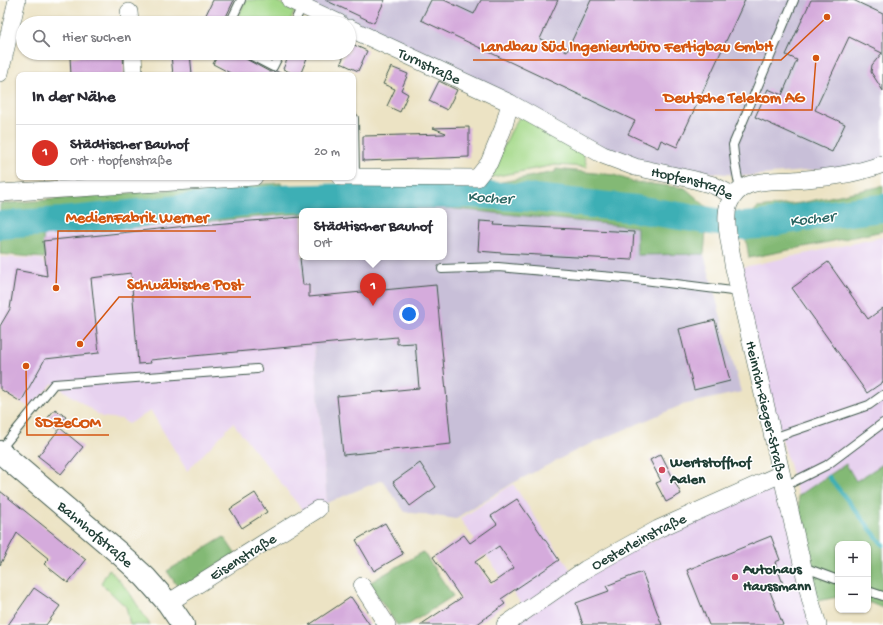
<!DOCTYPE html>
<html lang="de">
<meta charset="utf-8">
<style>
:root{--surface:#fff;--page:#f7f7f7;--text:#2b2b33;--muted:#7c7c81;--line:#e1e1e2;--accent:#d93025}
body{margin:0;font-family:"Gochi Hand",sans-serif;background:var(--page);color:var(--text)}
.controls{position:absolute;right:12px;bottom:12px;display:grid;overflow:hidden;border-radius:8px;box-shadow:0 1px 3px #0004}
.controls button{width:36px;height:36px;display:grid;place-items:center;padding:0;border:0;border-bottom:1px solid var(--line);background:var(--surface);color:var(--text);font:20px sans-serif}
.you{position:absolute;left:409px;top:314px;width:14px;height:14px;margin:-10px;border:3px solid #fff;border-radius:50%;background:#1a73e8;box-shadow:0 0 0 6px #1a73e833}
.badge{display:grid;place-items:center;width:26px;height:26px;border-radius:50%;background:var(--accent);color:#fff;font-size:13px;font-weight:700}
.pin{position:absolute;translate:-50% -33px;filter:drop-shadow(0 1px 2px #0008)}
.pin::after{content:'';position:absolute;top:21px;width:14px;height:12px;background:inherit;clip-path:polygon(0 0,100% 0,50% 100%)}
.popup{position:absolute;left:299px;top:208px;width:148px;height:52px;box-sizing:border-box;display:grid;place-content:center;border-radius:8px;background:var(--surface);filter:drop-shadow(0 1px 3px #0005);font-size:13px;white-space:nowrap;color:var(--muted)}
.popup b{font-size:15px;color:var(--text)}
.popup::after{content:'';position:absolute;left:50%;top:100%;margin-left:-8px;border:8px solid transparent;border-top-color:var(--surface)}
.list{margin:0;padding:0;list-style:none}
h2{display:flex;justify-content:space-between;align-items:center;height:52px;margin:0;padding:0 16px;font-size:17px}
h2 small{font-size:13px;font-weight:400;color:var(--muted)}
.list li{display:grid;grid-template-columns:26px 1fr auto;gap:12px;align-items:center;box-sizing:border-box;height:56px;padding:0 16px;border-top:1px solid var(--line)}
.list b{display:block;font-size:15px;white-space:nowrap}
.list p{margin:0;font-size:13px;white-space:nowrap;color:var(--muted)}
.list em{font-size:13px;font-style:normal;color:var(--muted)}
.icon{flex:none;width:22px;height:22px;fill:none;stroke:currentColor;stroke-width:2;stroke-linecap:round;stroke-linejoin:round}
.map{position:relative;flex:none;width:883px;height:625px;overflow:hidden}
.search{position:absolute;background:var(--surface);box-shadow:0 1px 3px #0004;left:16px;top:16px;width:340px;height:44px;display:flex;align-items:center;gap:10px;box-sizing:border-box;padding:0 14px;border-radius:22px;color:var(--muted);font-size:15px}
.panel{position:absolute;background:var(--surface);box-shadow:0 1px 3px #0004;left:16px;top:72px;width:340px;height:108px;border-radius:8px}
.map>svg:first-child{display:block}
.built{fill:#e7d2ef}
.industrial{fill:#c8bfd8}
.green{fill:#a4d989;stroke:#628b5e}
.forest{fill:#83b975;stroke:#517b54}
.lines{fill:none;stroke-linecap:round;stroke-linejoin:round}
.stream{stroke:#3eafb5;stroke-width:4.5}
.river{stroke:#3eafb5;stroke-width:28}
.building{fill:#d5abdc;fill-rule:evenodd}
.service-casing{stroke:#3e564a;stroke-width:10}
.minor-casing{stroke:#3e564a;stroke-width:18}
.secondary-casing{stroke:#3e564a;stroke-width:24}
.service{stroke:#fff;stroke-width:8}
.minor{stroke:#fff;stroke-width:17}
.secondary{stroke:#fff;stroke-width:22}
.poi-dot{fill:#d1495b;stroke:#fff;stroke-width:1.5}
.labels{text-anchor:middle;stroke-width:3;stroke-linejoin:round;paint-order:stroke}
.street-label{font-size:15px;fill:#1f3d34;stroke:#fff}
.poi-label{font-size:15px;font-weight:bold;fill:#1f3d34;stroke:#fff;text-anchor:start}
.water-label{font-size:16px;font-style:italic;fill:#2a6561;stroke:#fff}
.leader{fill:none;stroke:#d45610;stroke-width:1.5}
.callout-dot{fill:#d45610;stroke:#fff;stroke-width:1.5}
.callout-label{font-size:16px;text-anchor:middle;font-weight:bold;fill:#d45610;stroke:#fff;stroke-width:3;stroke-linejoin:round;paint-order:stroke}
</style>
<div class="map">
<svg width="883" height="625" viewBox="0 0 883 625">
<rect width="100%" height="100%" fill="#fff"/>
<filter id="ink" filterUnits="userSpaceOnUse"><feTurbulence type="fractalNoise" baseFrequency=".025" numOctaves="2"/><feDisplacementMap in="SourceGraphic" scale="8" xChannelSelector="R" yChannelSelector="G"/><feConvolveMatrix kernelMatrix="1 2 1 2 8 2 1 2 1" color-interpolation-filters="sRGB"/></filter>
<filter id="wash" filterUnits="userSpaceOnUse"><feTurbulence type="fractalNoise" baseFrequency=".012" numOctaves="4" result="noise"/><feDisplacementMap in="SourceGraphic" scale="16" xChannelSelector="R" yChannelSelector="G"/><feGaussianBlur stdDeviation="0.9" result="paint"/><feColorMatrix in="noise" values="0 0 0 0 0 0 0 0 0 0 0 0 0 0 0 0 0 1.4 0 .05"/><feComposite in="paint" operator="in"/></filter>
<g filter="url(#wash)">
<rect width="100%" height="100%" fill="#ece3c4"/>
<path class="built" d="M296,214l7,71h6l18,218 -23,9 -71,-89 -46,48 -36,-60 -23,13 -6,-5 -20,-2 -49,-34 -23,25 -30,-19v-132l42,2 32,60 -29,-61 -2,-23z
M883,237v227l-27,18 -10,-18 -48,32 -64,-227z
M780,477l36,148h-307l18,-13 -67,-93 53,-35 63,94z"/>
<path class="industrial" d="M296,0h587v164l-135,12 -77,-7 -68,-14z
M406,204l231,23v28l67,-1 37,138 -59,13 -103,44 -66,34 -52,32 -4,4 -52,-7 -23,-32 -55,23 -18,-218h-6l-7,-71h6v43h142v-46h-114z"/>
<path class="green" d="M246,0h28l21,10 -6,13h-54z
M521,114l60,33 6,20 -32,-2 -63,12 -1,-2 19,-42z
M109,569l20,23 21,33h-20l-4,-18 -25,-24z"/>
<path class="forest" d="M556,169l58,6 20,7 51,6 23,20 -4,46 -67,1v-28l-231,-23 -76,7h-28v3h-6l-253,21 2,23 -45,-4v-50l150,-13 131,-8 3,23 76,-5h128l3,-17 64,-12z
M883,186v45l-134,27c-3,-21 -8,-32 8,-50l44,-5z
M846,464l10,17 27,-17v144l-15,-6v-58h-30v53l-27,5 -13,-106z
M224,537l12,18 -56,35 -13,-19z
M423,552l30,44 -45,29h-11l-28,-42z"/>
<g class="lines">
<path class="stream" d="M829,477l54,68"/>
<path class="river" d="M0,225l62,-4 214,-22 192,-5 66,4 102,11 106,17 17,-1 47,-8 77,-9"/>
</g>
<g id="blocks">
<path class="building" d="M213,0h21l-11,23h-21z
M325,0h60l-11,23z
M431,0h13l30,14 7,-14h77l-18,39 27,12 24,-51h154l-68,147 -16,-7 -3,8 -30,-14 7,-13 -214,-101z
M811,0h42l30,14v77l-12,-19 1,-7 10,-12 -33,-16 -34,73 30,14 -13,28 -77,-35 13,-28 14,6 15,-35 -11,-5z
M350,43l17,8 -9,20 -17,-8 4,-10h4z
M112,53h11l1,22h-53l-1,-18z
M190,53l2,21 -19,1 -2,-20z
M219,53h16l35,19 6,-1 8,4h-50l-21,-11z
M290,53h5l12,5 -7,17h-4l-13,-6z
M391,67l17,7 -7,16 7,4 -8,18 -13,-6 8,-17 -12,-5z
M439,81l18,9 -10,20 -18,-9z
M469,127v30l-106,4v-25l82,-2 1,-1 -13,-5z
M302,217v41h-2l3,27h6v12l127,-12 15,159 -108,11 -6,-59 82,-8 -4,-45 -18,1v-7l-247,23 1,3 -13,1 -7,-91 -40,5 8,75 -54,6 -24,43 -21,-13v-63l10,-17 6,-39 31,6 -4,-35 144,-15z
M480,221l15,1 -1,3 140,7 -2,28 -130,-7 -24,-2z
M828,262l40,57 15,-11v74l-16,11 -75,-105z
M715,320l15,61 -36,9 -15,-61z
M55,409l11,8 -9,11 -11,-8z
M60,428l23,19 -22,27 -23,-18z
M661,454l20,40 -15,8 -10,-19 5,-2 -11,-21z
M420,463l16,24 -26,19 -17,-24z
M0,491l86,69 -18,23 -24,-19 5,-5 -32,-26 -17,32z
M255,493l12,19 -25,16 -12,-19z
M517,499l42,61 -58,39 4,5 -29,21h-56l41,-27 -28,-41 31,-22 6,8 27,-19 -6,-8zM499,546l15,22 -23,16 -16,-22z
M385,523l18,31 -29,17 -18,-31z
M771,536l9,24 -5,2 8,22 -14,5 14,36h-74l-22,-55z
M642,572l20,53h-79l-7,-22 33,-12 -3,-5z
M34,588l26,18 -14,19h-38z
M351,597l19,28h-61z"/>
</g>
</g>
<g filter="url(#ink)">
<use href="#blocks" fill-opacity="0" stroke="#3e564a" stroke-width="1"/>
<g class="lines">
<defs>
<path id="service" d="M230,23l11,-23
M294,23l8,-17
M246,53l27,14 7,-14
M353,118h1l1,59
M740,190l-5,-27 -2,-18 61,-145
M442,269l56,-2 138,12 104,13
M773,438l96,-33 14,-10
M0,450l54,-66 203,-15
M785,486l42,-21 56,-42
M803,567l35,13
M868,591l15,5"/>
<g id="minor">
<path d="M290,0l49,23"/>
<path d="M129,12l1,11"/>
<path id="s1" d="M349,28l161,75 93,52 32,12 56,12 22,6 21,11"/>
<path d="M133,53l1,22"/>
<path d="M0,73l17,-73"/>
<path d="M341,177l136,1 12,-15 14,-34 7,-26"/>
<path d="M0,193l254,-16"/>
<path d="M362,586l25,39"/>
<path id="s2" d="M168,603l150,-94"/>
<path id="s3" d="M505,625l81,-56 72,-40 123,-55"/>
<path d="M818,625l-7,-23 -78,-338c-2,-17 -10,-44 -4,-60 3,-8 11,-15 19,-19 13,-5 31,-4 45,-5 31,-2 61,-5 90,-16"/>
</g>
<g id="secondary">
<path id="s4" d="M0,452l120,102 25,23 23,26 15,22"/>
</g>
</defs>
<use href="#service" class="service-casing"/>
<use href="#minor" class="minor-casing"/>
<use href="#secondary" class="secondary-casing"/>
<use href="#service" class="service"/>
<use href="#minor" class="minor"/>
<use href="#secondary" class="secondary"/>
</g>
</g>
<g class="poi-dot">
<circle cx="662" cy="470" r="4"/>
<circle cx="735" cy="577" r="4"/>
</g>
<g class="labels">
<g class="street-label">
<text dy="5" stroke="none"><textPath href="#s1" startOffset="89">Turnstraße</textPath></text>
<text dy="5" stroke="none"><textPath href="#s1" startOffset="378">Hopfenstraße</textPath></text>
<text transform="translate(767 410) rotate(77)" y="5">Heinrich-Rieger-Straße</text>
<text dy="5" stroke="none"><textPath href="#s4" startOffset="126">Bahnhofstraße</textPath></text>
<text dy="5" stroke="none"><textPath href="#s3" startOffset="158">Oesterleinstraße</textPath></text>
<text dy="5" stroke="none"><textPath href="#s2" startOffset="88">Eisenstraße</textPath></text>
</g>
<g class="poi-label">
<text x="670" y="466">Wertstoffhof<tspan x="670" dy="17">Aalen</tspan></text>
<text x="743" y="573">Autohaus<tspan x="743" dy="17">Haussmann</tspan></text>
</g>
<g class="water-label">
<text transform="translate(490 196) rotate(3)" y="6">Kocher</text>
<text transform="translate(812 217) rotate(-7)" y="6">Kocher</text>
</g>
</g>
<path class="leader" d="M827 17L781 60H473M816 58L812 110H655M56 288L58 231H216M80 344L119 297H251M26 366L27 435H109"/>
<g class="callout-dot">
<circle cx="827" cy="17" r="4"/>
<circle cx="816" cy="58" r="4"/>
<circle cx="56" cy="288" r="4"/>
<circle cx="80" cy="344" r="4"/>
<circle cx="26" cy="366" r="4"/>
</g>
<g class="callout-label">
<text x="627" y="51">Landbau Süd Ingenieurbüro Fertigbau GmbH</text>
<text x="734" y="102">Deutsche Telekom AG</text>
<text x="137" y="222">MedienFabrik Werner</text>
<text x="185" y="289">Schwäbische Post</text>
<text x="68" y="427">SDZeCOM</text>
</g>
</svg>
<div class="controls">
<button>+</button>
<button>−</button>
</div>
<div class="you"></div>
<div class="pin badge" style="left:373px;top:306px">1</div>
<div class="popup"><b>Städtischer Bauhof</b>Ort</div>
<div class="search"><svg class="icon" aria-label="search" viewBox="0 0 24 24"><circle cx="10" cy="10" r="6"/><path d="M15 15l6 6"/></svg>Hier suchen</div>
<section class="panel">
<h2>In der Nähe<small></small></h2>
<ul class="list">
<li><span class="badge">1</span><div><b>Städtischer Bauhof</b><p>Ort · Hopfenstraße</p></div><em>20 m</em></li>
</ul>
</section>
</div>
